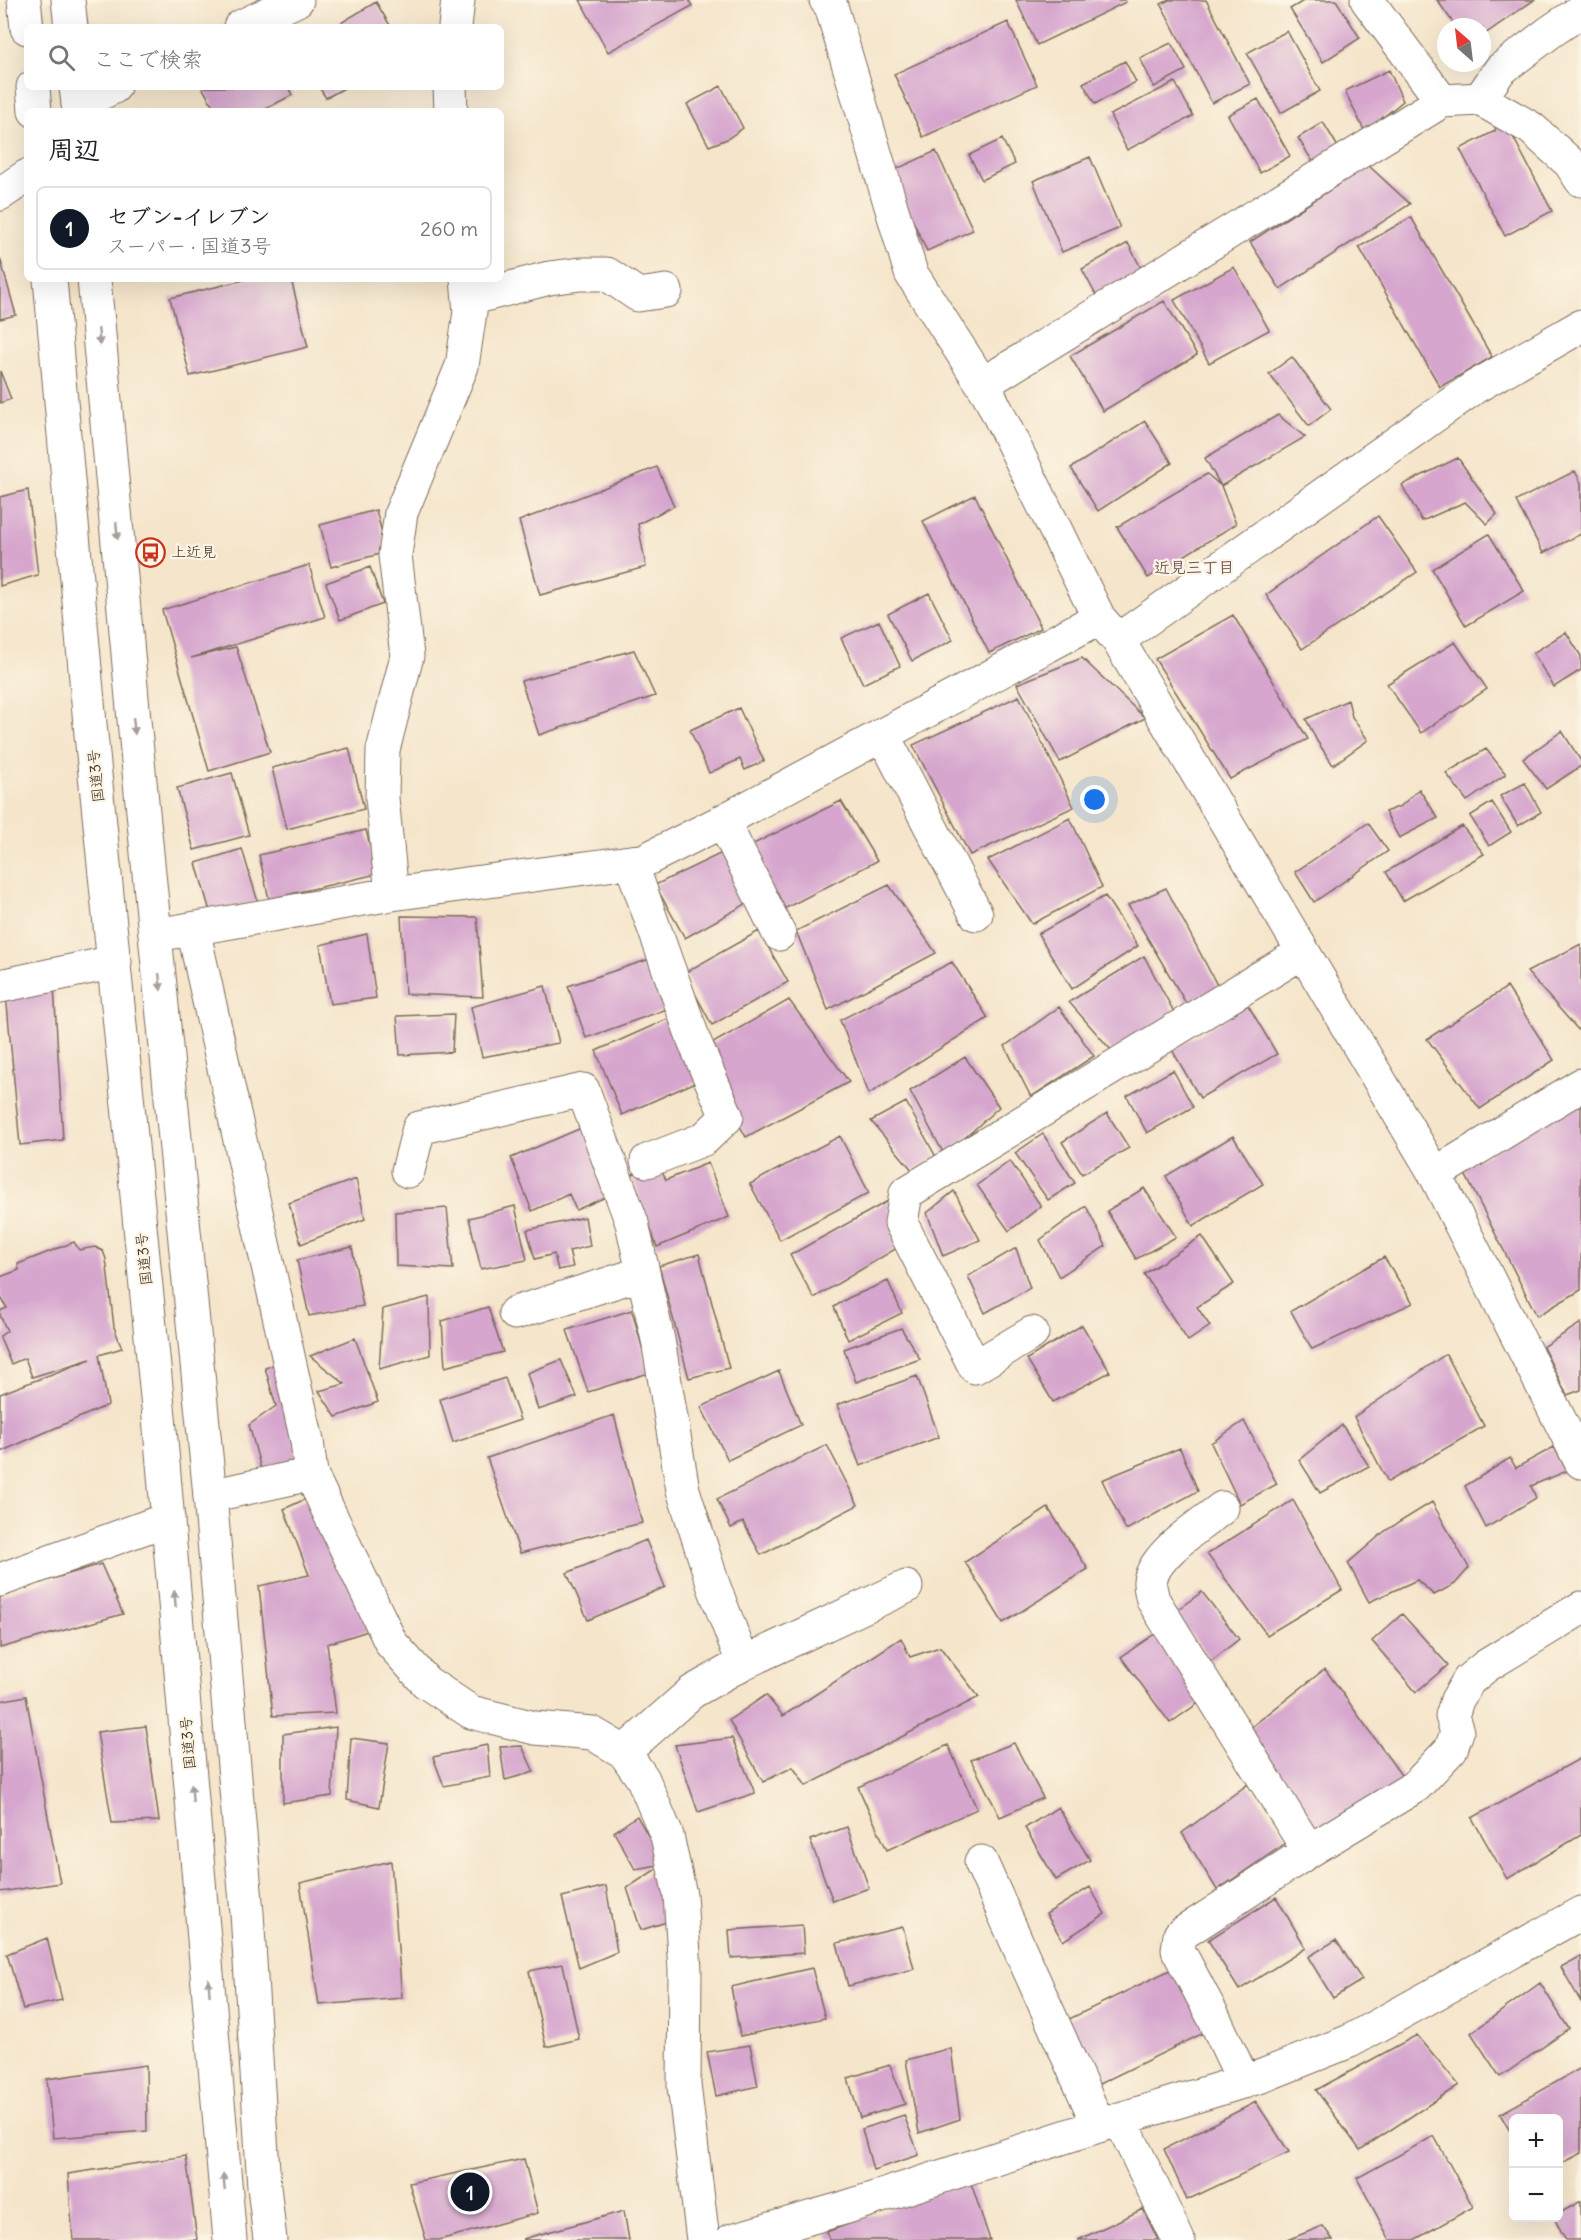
<!DOCTYPE html>
<html lang="ja">
<meta charset="utf-8">
<style>
:root{--surface:#fff;--page:#f2f2f2;--text:#202124;--muted:#757577;--line:#e0e0e0;--accent:#111827}
body{margin:0;font-family:Delius,"Klee One",sans-serif;background:var(--page);color:var(--text)}
.controls{position:absolute;right:18px;bottom:18px;display:grid;overflow:hidden;border-radius:9px;box-shadow:0 6px 24px #0002}
.controls button{width:54px;height:54px;display:grid;place-items:center;padding:0;border:0;border-bottom:2px solid var(--line);background:var(--surface);color:var(--text);font:30px sans-serif}
.compass{position:absolute;left:1437px;top:18px;width:54px;height:54px;border-radius:50%;background:var(--surface);box-shadow:0 6px 24px #0002;rotate:332deg}
.you{position:absolute;left:1095px;top:800px;width:21px;height:21px;margin:-15px;border:4px solid #fff;border-radius:50%;background:#1a73e8;box-shadow:0 0 0 9px #1a73e833}
.badge{display:grid;place-items:center;width:39px;height:39px;border-radius:50%;background:var(--accent);color:#fff;font-size:20px;font-weight:700}
.pin{position:absolute;translate:-50% -50%;border:3px solid #fff;box-shadow:0 2px 6px #0006}
.list{margin:0;padding:0;list-style:none}
h2{display:flex;justify-content:space-between;align-items:center;height:78px;margin:0;padding:0 24px;font-size:26px}
h2 small{font-size:20px;font-weight:400;color:var(--muted)}
.list li{display:grid;grid-template-columns:39px 1fr auto;gap:18px;align-items:center;box-sizing:border-box;height:84px;margin:0 12px 12px;padding:0 12px;border:2px solid var(--line);border-radius:9px}
.list b{display:block;font-size:22px;white-space:nowrap}
.list p{margin:0;font-size:20px;white-space:nowrap;color:var(--muted)}
.list em{font-size:20px;font-style:normal;color:var(--muted)}
.icon{flex:none;width:33px;height:33px;fill:none;stroke:currentColor;stroke-width:2;stroke-linecap:round;stroke-linejoin:round}
.map{position:relative;flex:none;width:1581px;height:2240px;overflow:hidden}
.search{position:absolute;background:var(--surface);box-shadow:0 6px 24px #0002;left:24px;top:24px;width:480px;height:66px;display:flex;align-items:center;gap:15px;box-sizing:border-box;padding:0 21px;border-radius:9px;color:var(--muted);font-size:22px}
.panel{position:absolute;background:var(--surface);box-shadow:0 6px 24px #0002;left:24px;top:108px;width:480px;height:174px;border-radius:9px}
.map>svg:first-child{display:block}
.building{fill:#d6a6ce}
.lines{fill:none;stroke-linecap:round;stroke-linejoin:round}
.minor-casing{stroke:#7c6b5b;stroke-width:35}
.trunk-casing{stroke:#7c6b5b;stroke-width:35}
.minor{stroke:#fff;stroke-width:33}
.trunk{stroke:#fff;stroke-width:33}
.oneway{fill:#a79f9a}
.labels{text-anchor:middle;stroke-width:4.5;stroke-linejoin:round;paint-order:stroke}
.poi-label{font-size:15px;fill:#3b2a1e;stroke:#fcf5e5;text-anchor:start}
.street-label{font-size:15px;fill:#3b2a1e;stroke:#fcf5e5}
.neighbourhood-label{font-size:16px;font-weight:bold;fill:#71555c;stroke:#fcf5e5}
</style>
<div class="map">
<svg width="1581" height="2240" viewBox="0 0 1581 2240">
<rect width="100%" height="100%" fill="#fcf5e5"/>
<filter id="ink" filterUnits="userSpaceOnUse"><feTurbulence type="fractalNoise" baseFrequency=".0167" numOctaves="2"/><feDisplacementMap in="SourceGraphic" scale="12" xChannelSelector="R" yChannelSelector="G"/><feConvolveMatrix kernelMatrix="1 2 1 2 8 2 1 2 1" color-interpolation-filters="sRGB"/></filter>
<filter id="wash" filterUnits="userSpaceOnUse"><feTurbulence type="fractalNoise" baseFrequency=".008" numOctaves="4" result="noise"/><feDisplacementMap in="SourceGraphic" scale="24" xChannelSelector="R" yChannelSelector="G"/><feGaussianBlur stdDeviation="1.35" result="paint"/><feColorMatrix in="noise" values="0 0 0 0 0 0 0 0 0 0 0 0 0 0 0 0 0 1.4 0 .05"/><feComposite in="paint" operator="in"/></filter>
<g filter="url(#wash)">
<rect width="100%" height="100%" fill="#f5e5cb"/>
<g id="blocks">
<path class="building" d="M580,0h109l3,6 -84,46z
M1016,0h109l1,2 -89,43z
M1169,0h37l44,84 -38,19 -51,-99z
M1305,0h31l24,38 -37,24 -33,-53z
M1437,0h97l-52,36v-9h-26z
M376,2l15,25h-57z
M1008,22l29,63 -114,52 -29,-63z
M1287,31l33,60 -39,22 -34,-60z
M1171,43l15,27 -32,17 -14,-29z
M1125,61l11,21 -41,22 -12,-21z
M1389,70l14,31 -38,31 -20,-41z
M1175,82l18,34 -66,34 -17,-35z
M721,86l22,42 -16,11 -18,7 -22,-42z
M202,87h86l4,8 -30,16h-46z
M319,87h27l-20,11z
M1258,99l32,57 -30,17 -32,-58z
M1499,110l53,101 -47,25 -45,-87 35,-18z
M1323,122l15,25 -25,15 -15,-24z
M1002,139l13,25 -33,16 -13,-25z
M936,151l37,79 -46,21 -37,-79z
M1090,157l30,71 -58,24 -29,-71z
M1368,165l42,39 -130,85 -30,-47z
M1411,217l81,140 -52,30 -81,-140z
M1128,243l15,29 -46,25 -15,-28z
M0,258l16,57 -16,4z
M1234,267l35,63 -60,33 -35,-63z
M248,279h43l17,68 -118,29 -20,-78z
M1164,301l33,54 -94,56 -33,-55z
M1292,357l39,52 -22,17 -40,-52z
M0,371l11,28 -11,4z
M1278,415l27,22 -84,49 -16,-28z
M1145,421l27,42 -74,48 -27,-43z
M1458,458l39,56 -10,10 -22,-22 -43,19 -20,-36z
M657,467l17,39 -36,18 8,43 -106,28 -21,-74z
M1575,471l6,12v51l-38,19 -27,-52z
M1207,474l14,12 15,38 -88,54 -31,-51z
M28,490l10,85 -38,11v-89z
M975,495l66,133 -52,25 -66,-132z
M376,510l11,42 -56,15 -11,-42z
M1378,516l39,56 -115,77 -36,-54z
M1489,534l35,57 -58,35 -34,-57z
M309,565l16,52 -134,41 45,-11 34,105 -61,19 -47,-161z
M370,567l13,37 -43,16 -14,-37z
M929,593l24,47 -41,21 -24,-47z
M1233,615l75,124 -78,40 -75,-120z
M879,621l21,45 -37,18 -22,-46z
M1566,632l15,24v14l-27,17 -21,-34z
M1455,642l32,47 -66,44 -34,-49z
M634,650l21,46 -116,39 -18,-54z
M1082,658l63,60 -85,44 -43,-78z
M1019,696l55,111 -104,48 -57,-110z
M1348,700l4,17 16,23 -35,25 -16,-24 -11,-22z
M739,708l25,53 -19,9 -5,-11 -31,14 -19,-43z
M1562,731l19,30v5l-35,23 -23,-30z
M349,748l15,61 -77,20 -15,-61z
M1486,749l20,25 -39,27 -21,-28z
M232,773l17,62 -55,15 -17,-62z
M1525,783l16,29 -23,14 -18,-30z
M1419,789l19,29 -39,20 -14,-26 16,-6z
M841,801l36,60 -99,51 -37,-62z
M1492,802l19,30 -22,14 -19,-30z
M1070,818l32,69 -70,37 -44,-64z
M1368,823l20,28 -74,51 -19,-30z
M1462,826l22,28 -81,47 -17,-29z
M366,830l11,44 -108,25 -10,-44z
M242,849l16,53 -47,13 -15,-52z
M726,851l20,53 -61,34 -30,-53z
M889,885l47,68 -108,57 -32,-79z
M1166,888l52,99 -31,18 -59,-100z
M1105,896l33,50 -66,43 -34,-55z
M401,916l76,1 6,80 -78,-3z
M759,931l29,51 -76,43 -28,-52z
M367,934l9,64 -46,6 -10,-59z
M1581,944v89l-54,-61z
M1144,956l31,58 -63,37 -43,-49z
M650,959l20,49 -84,30 -18,-52z
M952,962l36,56 -119,76 -29,-74z
M54,986l9,154 -43,5 -14,-151z
M545,986l14,57 -77,14 -11,-50z
M1507,987l47,73 -74,49 -53,-70z
M789,1000l60,82 -103,55 -47,-86z
M1248,1005l29,49 -77,44 -28,-48z
M1059,1007l35,49 -63,41 -26,-51z
M454,1014l-2,38 -52,3 -3,-39z
M672,1017l26,64 -76,34 -26,-64z
M965,1057l34,50 -54,49 -35,-65z
M1173,1070l20,37 -46,26 -20,-37z
M1581,1100v190l-44,26 -75,-148z
M906,1102l30,55 -23,14 -42,-50z
M1107,1113l22,35 -47,26 -20,-32z
M586,1126l29,67 -39,17 -7,-16 -37,17 -21,-53z
M1043,1134l32,49 -27,17 -33,-47z
M840,1136l29,57 -89,47 -30,-56z
M1233,1136l30,48 -70,42 -27,-50z
M1010,1161l31,45 -32,25 -32,-46z
M658,1163l8,17 42,-17 21,54 -72,30 -26,-72z
M356,1179l9,40 -64,25 -12,-41z
M1144,1188l32,49 -40,22 -29,-48z
M954,1191l26,49 -37,16 -16,-43z
M888,1201l9,47 -83,50 -24,-43z
M515,1206l12,54 -46,9 -12,-51z
M1086,1206l20,40 -47,31 -19,-37z
M447,1208l6,61 -57,-3 -1,-54z
M585,1217l5,29 -21,5 4,16 -15,3 -4,-16 -19,5 -8,-29z
M1202,1236l32,48 -37,23 13,19 -22,15 -44,-67z
M74,1242l5,8 16,-3 8,4 3,8 8,68 8,21 -23,7 9,50 -108,47v-58l91,-35 -59,18 -7,-19 -14,6 -11,-26v-2l7,-5 -7,-16v-4l7,-3 -7,-12v-19l19,-7 -1,-6z
M352,1247l11,59 -54,10 -12,-56z
M1016,1248l14,40 -45,25 -17,-37z
M699,1254l30,114 -40,10 -30,-112z
M1384,1257l29,46 -101,46 -21,-38z
M888,1281l14,32 -54,27 -14,-33 14,-9z
M429,1297l1,58 -51,14 4,-60z
M488,1307l15,45 -58,15 -3,-46z
M632,1310l17,63 -61,19 -21,-62z
M1581,1323v67l-14,5 -24,-48z
M1082,1325l28,47 -57,30 -26,-43z
M901,1328l19,31 -64,23 -12,-33z
M355,1338l23,64 -42,15 -17,-26 26,-7 -35,-28z
M1446,1354l38,72 -96,56 -34,-65z
M561,1360l16,37 -39,13 -11,-37z
M283,1362l19,97 -41,10 -12,-44 27,-19 -11,-38z
M779,1371l22,54 -73,35 -27,-53z
M917,1376l22,61 -79,29 -23,-61z
M505,1378l15,42 -67,23 -13,-44z
M614,1415l28,108 -122,30 -33,-95z
M1244,1421l33,63 -37,20 -29,-61z
M1342,1425l27,41 -49,27 -21,-33z
M827,1445l31,60 -97,50 -18,-33 -12,6 -14,-29z
M1554,1447l13,24 -36,15 5,12 -50,30 -21,-42 45,-28 6,10z
M1180,1448l18,43 -72,39 -24,-50z
M314,1495l57,135 -44,14 9,69 -63,3 -14,-130 50,-11 -25,-66z
M1293,1500l49,90 -75,45 -60,-81z
M1432,1502l37,66 -14,16 -21,11 -17,-15 -48,22 -21,-39 37,-32z
M1048,1508l40,61 -85,54 -38,-61z
M646,1540l19,47 -77,33 -21,-47z
M101,1564l22,50 -123,34v-53z
M1202,1592l37,47 -28,22 -37,-49z
M1402,1614l46,51 -32,27 -44,-51z
M1156,1633l51,64 -37,26 -49,-66z
M901,1638l9,19 30,-10 39,50 -173,89 -13,-19 -30,15 -34,-62 37,-25 17,21z
M1325,1669l81,113 -90,55 -71,-105z
M26,1696l34,187 -60,9v-191z
M146,1726l13,95 -47,2 -15,-91z
M336,1727l-4,69 -49,7v-69z
M351,1738l38,5 -10,64 -32,-7z
M732,1738l23,55 -57,19 -23,-67z
M1014,1743l29,55 -43,19 -29,-57z
M487,1745l3,32 -46,9 -11,-29z
M948,1745l29,64 -90,41 -29,-63z
M522,1746l12,26 -29,8 -5,-33z
M1581,1758v77l-74,44 -35,-61z
M1248,1784l41,57 -72,49 -35,-57z
M1058,1807l32,53 -34,20 -31,-52z
M637,1816l27,48 9,56 -32,10 -14,-42 37,-24 -29,5 -21,-37z
M847,1827l22,61 -36,13 -23,-61z
M391,1861l11,137 -83,7 -19,-122z
M606,1886l11,66 -38,16 -17,-71z
M1090,1887l15,27 -42,27 -17,-27z
M1276,1897l30,51 -67,42 -31,-50z
M802,1925l2,28 -73,5 -2,-28z
M903,1927l11,42 -66,17 -11,-43z
M47,1938l15,62 -39,9 -16,-55z
M1336,1940l26,40 -29,18 -25,-41z
M1581,1956v46l-20,-35z
M563,1964l16,75 -33,8 -17,-76z
M1178,1966l32,64 -115,56 -32,-64z
M812,1968l13,50 -85,18 -9,-49z
M1540,1983l29,46 -69,48 -29,-44z
M1417,2035l42,50 -99,65 -44,-60z
M750,2045l8,41 -42,10 -9,-44z
M951,2048l9,71 -41,14 -13,-73z
M146,2065l1,66 -94,7 -6,-59z
M890,2065l15,39 -45,14 -12,-40z
M1581,2068v85l-23,12v-47h-44v20l-14,-24z
M1256,2102l33,50 -102,48 -23,-51z
M904,2115l15,40 -46,15 -11,-41z
M1434,2136l39,71 -59,33h-24l-33,-62z
M186,2156l11,84h-124l-5,-66z
M524,2159l14,54 -99,27h-13l-17,-57z
M970,2180l20,60h-160l-3,-8z
M1581,2201v39h-15l-12,-22h4v-4z
M1143,2209l15,31h-80z
M624,2211l5,29h-105l-1,-1z
M1323,2226l10,14h-46z"/>
</g>
</g>
<g filter="url(#ink)">
<use href="#blocks" fill-opacity="0" stroke="#7c6b5b" stroke-width="1.5"/>
<g class="lines">
<defs>
<path id="minor" d="M826,0l5,6 80,267 77,120 111,225 19,22 317,534 146,288
M1367,0l75,101
M240,27l57,-27
M455,27l3,-27
M450,87l1,24
M1480,99l20,-29 50,-38 31,-21
M78,104l36,-17
M0,194l27,-18
M469,299l80,-21 32,-4h26l31,21 28,-4
M983,384l459,-283 38,-2 51,29 39,35 11,17
M1118,640l357,-253 106,-61
M883,735l93,179
M723,821l56,113
M631,863l64,180 32,74 -23,22 -57,22
M392,894l-10,-96 1,-48 24,-94 -12,-101 6,-42 61,-147 8,-54 -3,-33
M193,929l114,512 4,33
M156,935l236,-41 253,-34 78,-39 376,-203
M0,986l115,-24
M408,1171l11,-43 164,-38 49,133 26,117 25,150 31,97 29,76
M1435,1174l146,-89
M515,1313l128,-40
M1032,1333l-57,34 -74,-144 5,-30 397,-241
M210,1496l101,-22 80,169 35,39 45,30 64,16 57,5 32,19 19,27 24,57 13,59 5,75 -1,115 19,155
M1222,1508c-21,17 -67,45 -72,73 -1,6 2,13 3,19l156,251
M0,1580l168,-61
M624,1752l68,-60 51,-29 163,-76
M981,1862l118,264
M1244,2082l-30,-64 -36,-68 2,-15 129,-84 107,-65 35,-37 6,-17 -5,-16 5,-16 12,-20 17,-14 95,-58
M1120,2119l58,121
M732,2240l112,-32 276,-89 142,-43 88,-35 231,-128"/>
<path id="trunk" d="M24,0l3,28
M68,0l3,27
M33,87l2,24
M76,87l3,24
M50,279l40,445 69,693 71,823
M94,279l40,441 76,776 37,417 17,273 6,54"/>
</defs>
<use href="#minor" class="minor-casing"/>
<use href="#trunk" class="trunk-casing"/>
<use href="#minor" class="minor"/>
<use href="#trunk" class="trunk"/>
</g>
<defs><path id="oneway-solid" d="M-6-.8H1V-3.2L6.5 0L1 3.2V.8H-6Z" transform="scale(1.5)"/></defs>
<g class="oneway">
<use href="#oneway-solid" transform="translate(99 337) rotate(85)"/>
<use href="#oneway-solid" transform="translate(117 531) rotate(85)"/>
<use href="#oneway-solid" transform="translate(134 726) rotate(84)"/>
<use href="#oneway-solid" transform="translate(160 982) rotate(84)"/>
<use href="#oneway-solid" transform="translate(175 1599) rotate(-95)"/>
<use href="#oneway-solid" transform="translate(192 1793) rotate(-95)"/>
<use href="#oneway-solid" transform="translate(209 1987) rotate(-94)"/>
<use href="#oneway-solid" transform="translate(224 2182) rotate(-95)"/>
</g>
</g>
<defs>
<symbol id="bus-ring" viewBox="-11 -11 22 22"><circle r="9.5" fill="#fcf5e5" stroke="#c8321e" stroke-width="1.5"/><path d="M-5-6H5V4H4V6H2V4H-2V6H-4V4H-5ZM-3.5-4V0h7V-4ZM-3.5 1.2v1.5H-2V1.2ZM2 1.2v1.5H3.5V1.2Z" fill="#c8321e"/></symbol>
</defs>
<g fill-rule="evenodd">
<use href="#bus-ring" x="134" y="536" width="33" height="33"/>
</g>
<g class="labels">
<g class="poi-label">
<text x="171" y="557">上近見</text>
</g>
<g class="street-label">
<text transform="translate(96 776) rotate(-96)" y="5">国道3号</text>
<text transform="translate(144 1259) rotate(-96)" y="5">国道3号</text>
<text transform="translate(188 1743) rotate(-95)" y="5">国道3号</text>
</g>
<g class="neighbourhood-label">
<text x="1194" y="573">近見三丁目</text>
</g>
</g>
</svg>
<div class="controls">
<button>+</button>
<button>−</button>
</div>
<svg class="compass" viewBox="-18 -18 36 36"><path d="M0-13l5 13h-10z" fill="#e53935"/><path d="M0 13l5-13h-10z" fill="#757577"/></svg>
<div class="you"></div>
<div class="pin badge" style="left:470px;top:2192px">1</div>
<div class="search"><svg class="icon" aria-label="search" viewBox="0 0 24 24"><circle cx="10" cy="10" r="6"/><path d="M15 15l6 6"/></svg>ここで検索</div>
<section class="panel">
<h2>周辺<small></small></h2>
<ul class="list">
<li><span class="badge">1</span><div><b>セブン-イレブン</b><p>スーパー · 国道3号</p></div><em>260 m</em></li>
</ul>
</section>
</div>
